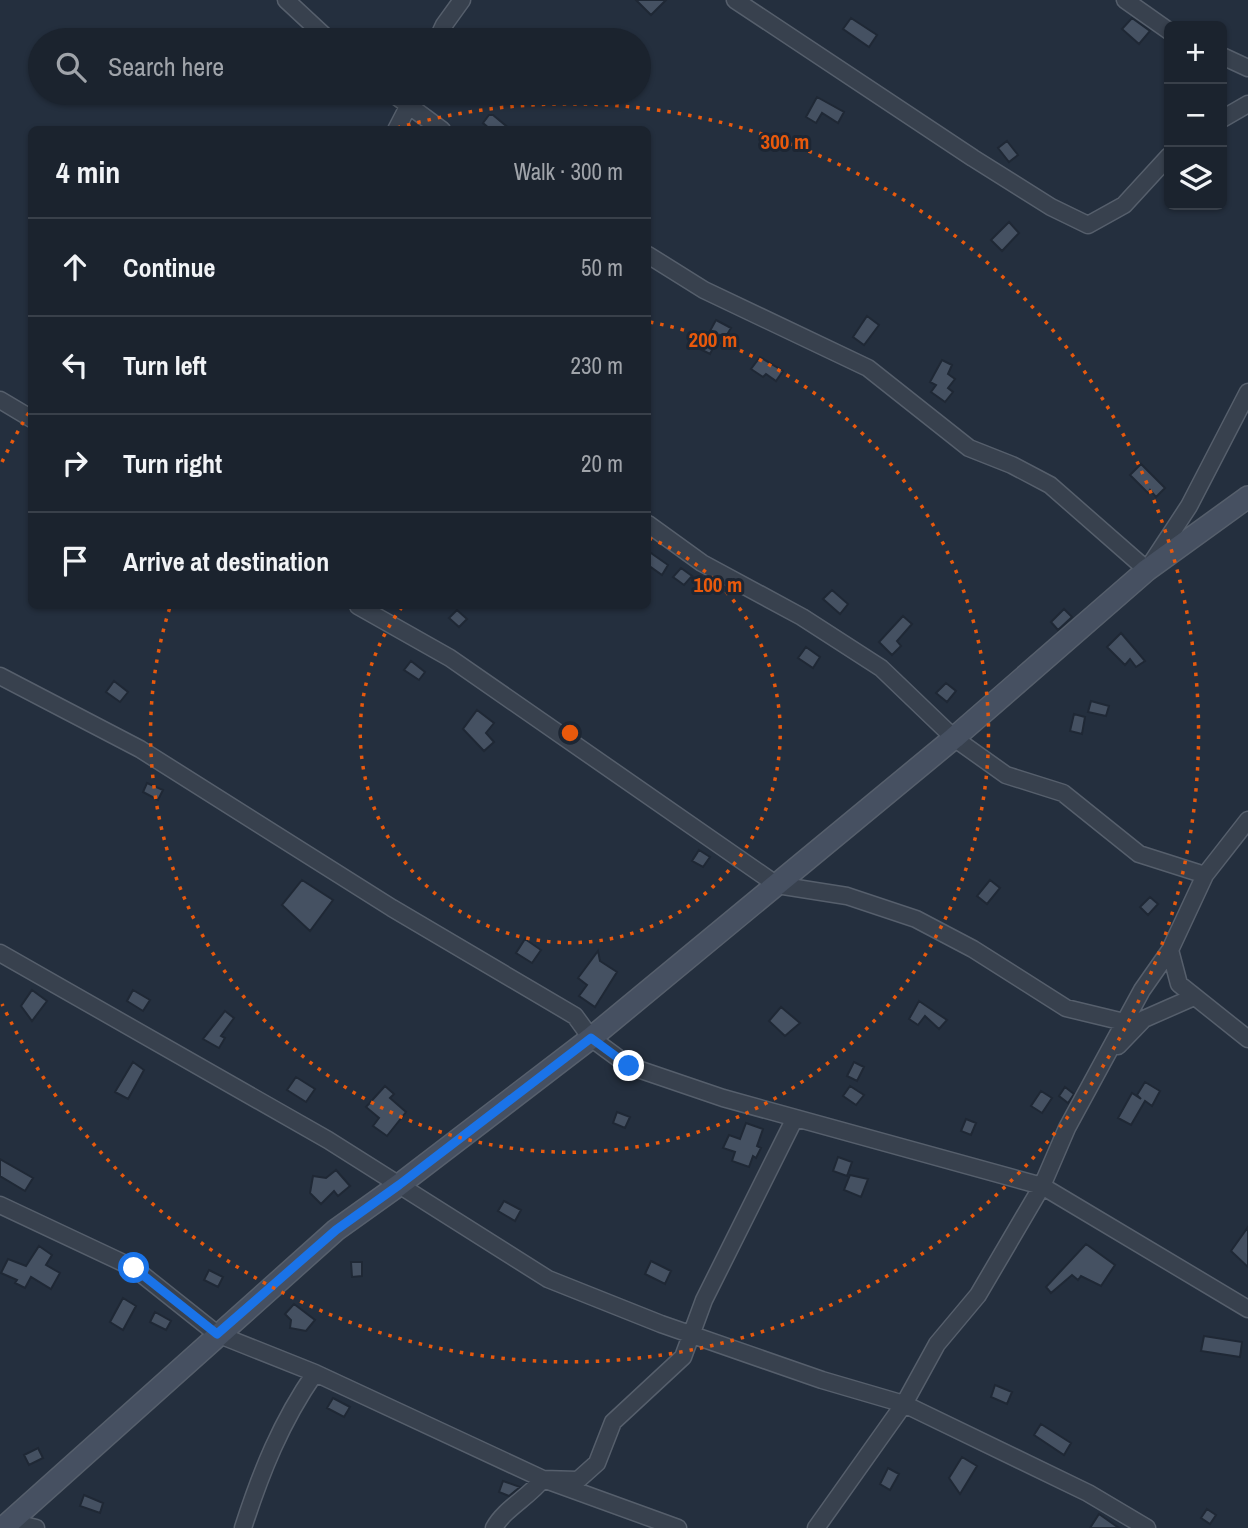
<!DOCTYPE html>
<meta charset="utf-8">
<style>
:root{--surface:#1b232e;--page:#242b36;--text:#f1f3f6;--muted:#a0a4aa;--line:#39404a}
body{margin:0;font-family:"Archivo Narrow",sans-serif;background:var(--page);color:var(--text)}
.controls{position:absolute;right:21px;top:21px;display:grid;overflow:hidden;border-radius:10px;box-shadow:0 2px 5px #0004}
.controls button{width:63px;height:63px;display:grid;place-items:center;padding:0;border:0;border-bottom:2px solid var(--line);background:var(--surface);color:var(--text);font:35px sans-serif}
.stop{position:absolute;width:21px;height:21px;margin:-16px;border:5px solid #1a73e8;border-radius:50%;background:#fff}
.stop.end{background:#1a73e8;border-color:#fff;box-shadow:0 2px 7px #0008}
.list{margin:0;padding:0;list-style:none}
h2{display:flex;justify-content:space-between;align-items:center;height:91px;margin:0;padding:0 28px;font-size:30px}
h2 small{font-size:23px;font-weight:400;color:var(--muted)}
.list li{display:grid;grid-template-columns:46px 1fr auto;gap:21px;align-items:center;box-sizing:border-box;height:98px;padding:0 28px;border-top:2px solid var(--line)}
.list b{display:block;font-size:26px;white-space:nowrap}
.list em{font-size:23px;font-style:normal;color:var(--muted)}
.icon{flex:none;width:38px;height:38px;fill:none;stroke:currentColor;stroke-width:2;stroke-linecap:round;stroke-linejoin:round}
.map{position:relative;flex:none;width:1248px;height:1528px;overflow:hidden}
.search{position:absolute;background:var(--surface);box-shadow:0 2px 5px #0004;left:28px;top:28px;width:623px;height:77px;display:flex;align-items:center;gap:18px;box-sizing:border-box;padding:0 24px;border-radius:38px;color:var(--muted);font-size:26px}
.panel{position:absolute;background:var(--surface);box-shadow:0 2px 5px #0004;left:28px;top:126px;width:623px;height:483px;border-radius:10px}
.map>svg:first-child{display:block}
.building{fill:#455162;stroke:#1f2835;stroke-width:2}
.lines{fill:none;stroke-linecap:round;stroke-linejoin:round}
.street-casing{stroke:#565f6c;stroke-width:19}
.secondary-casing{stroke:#565f6c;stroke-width:24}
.street{stroke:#38414e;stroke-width:16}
.secondary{stroke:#465061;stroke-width:21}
.route{stroke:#1a73e8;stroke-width:9}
.ring{fill:none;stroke:#e8590c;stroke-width:3.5;stroke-dasharray:3.5 7}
.centre{fill:#e8590c;stroke:#1d2633;stroke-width:3.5}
.ring-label{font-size:21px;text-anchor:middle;font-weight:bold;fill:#e8590c;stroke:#1d2633;stroke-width:6;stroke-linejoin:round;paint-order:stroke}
</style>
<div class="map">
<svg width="1248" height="1528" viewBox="0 0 1248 1528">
<rect width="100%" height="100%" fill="#242f3e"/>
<path class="building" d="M636,0h30l-15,15z
M851,18l26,17 -8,12 -26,-18z
M1132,18l18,13 -11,13 -17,-15z
M817,97l27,15 -6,11 -16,-10 -6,10 -10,-6z
M489,115h4l18,15h-20l-8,-7z
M1007,141l11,14 -9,7 -11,-14z
M1009,222l10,11 -17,18 -11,-11z
M867,316l12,9 -15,20 -11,-8z
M716,320l15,8 -6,10 -5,-3 -10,19 -10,-5z
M760,357l23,14 -7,10 -10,-7 -3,3 -12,-8z
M942,360l10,5 -4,9 7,5 -7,9 5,4 -8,10 -14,-10 5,-7 -6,-3z
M1141,464l24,24 -9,9 -6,-7 -2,3 -18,-18z
M648,551l20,14 -6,10 -14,-10z
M681,568l11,8 -8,9 -11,-8z
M832,590l16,14 -8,10 -17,-15z
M1064,609l8,8 -14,13 -7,-8z
M457,610l10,9 -8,8 -10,-9z
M903,616l9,8 -15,17 4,5 -9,9 -13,-13z
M1121,633l24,28 -9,6 -6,-8 -5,6 -18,-18z
M806,647l14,10 -7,11 -15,-10z
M411,661l14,11 -6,8 -15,-10z
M114,681l14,11 -8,10 -14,-10z
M946,683l10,8 -9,11 -11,-9z
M1091,701l18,5 -3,10 -18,-4z
M477,710l17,13 -8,10 8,9 -10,9 -21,-22z
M1074,714l11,3 -3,17 -12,-3z
M147,783l16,7 -5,10 -15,-8z
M699,850l11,7 -7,10 -11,-6z
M302,880l31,20 -23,31 -28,-26z
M990,880l10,8 -13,16 -10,-8z
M1150,897l8,7 -10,11 -8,-8z
M525,939l16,11 -9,13 -16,-10z
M598,951l2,10 17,11 -22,35 -16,-11 8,-11 -9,-7z
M32,990l15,11 -15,20 -11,-15z
M133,990l17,10 -7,11 -16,-10z
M919,1001l28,19 -8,9 -14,-13 -7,9 -9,-6z
M781,1007l19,16 -15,13 -16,-15z
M225,1011l9,7 -13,18 4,2 -6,10 -16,-9z
M133,1062l11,8 -16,29 -13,-7z
M854,1062l10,5 -7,14 -10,-5z
M296,1077l19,12 -9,13 -19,-12z
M1145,1082l15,9 -8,15 -7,-5 -14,24 -13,-7 14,-25 9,6 -4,-4z
M385,1086l9,8 -4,4 16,14 -19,24 -14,-10 6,-8 -13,-11z
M850,1086l14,9 -8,10 -13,-9z
M1065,1087l9,7 -6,9 -9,-7z
M1041,1091l11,7 -10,15 -11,-7z
M617,1112l13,5 -5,11 -12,-5z
M966,1119l10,4 -5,12 -10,-4z
M746,1123l17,6 -6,17 4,2 -5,10 -3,-2 -4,11 -17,-6 3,-9 -12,-4 6,-13 11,4z
M838,1157l14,5 -5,14 -14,-5z
M0,1159l33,19 -8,13 -25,-15z
M336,1170l14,16 -12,10 -4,-5 -13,13 -11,-11 3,-17 13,2z
M850,1175l18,4 -7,18 -17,-7z
M504,1201l17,9 -6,11 -17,-10z
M1248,1227v40l-17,-16z
M1086,1244l29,21 -14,21 -20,-10 -3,4 -6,-5 -21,18 -5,-6z
M39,1246l13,9 -6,10 14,8 -9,16 -20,-12 -6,11 -10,-5 2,-3 -16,-7 7,-14 18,7z
M651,1261l20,10 -6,13 -20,-10z
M351,1262h11v14l-10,1z
M209,1270l14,7 -5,10 -14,-7z
M123,1298l13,8 -13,24 -13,-8z
M294,1304l21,16 -9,11 -16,-3 1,-8 -6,-6z
M155,1312l16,9 -5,9 -16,-8z
M1204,1336l38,6 -2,15 -39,-6z
M995,1385l17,7 -5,12 -16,-7z
M333,1398l17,9 -6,10 -17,-9z
M1041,1424l30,19 -7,12 -30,-20z
M38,1448l5,10 -14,7 -5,-10z
M962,1457l15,9 -17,28 -11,-16z
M888,1468l11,6 -9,16 -10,-6z
M503,1481l17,6 -11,9 -10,-4z
M84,1495l19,8 -3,10 -20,-7z
M1207,1509l9,6 -6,9 -9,-6z
M1099,1514l20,14h-29z"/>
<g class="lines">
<defs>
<path id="street" d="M286,0l43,40
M735,0l238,158 78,49 37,18 36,-20 45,-49
M1125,0l44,31
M437,40l7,-15 18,-25
M1222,56l26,12
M392,93l50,37
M1222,119l26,-15
M396,130l19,-37
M648,255l56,35 164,78 101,80 43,17 38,20 97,85 42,-64 59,-114
M0,400l32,19
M648,524l54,39 100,54 79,51 73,70 52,37 57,18 76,61 66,21
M358,606l92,52 327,227 70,11 69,23 57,30 93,59 58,14
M0,676l140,73 252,159 183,108 16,22 38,28 94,32 319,88 206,123
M1170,950l9,34 69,55
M0,953l328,187 220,139 113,45 161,56 82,24 184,89 59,35
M1118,1046l26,-27 50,-22
M0,1205l134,63 83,66 98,39 228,106 135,49
M11,1522l25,6
M243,1528c18,-56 38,-106 72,-155
M494,1528c10,-19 35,-31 49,-49l35,1 19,-17 16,-41 70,-65 21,-57 91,-182
M816,1528l88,-124 33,-60 41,-49 64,-109 25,-58 75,-138 28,-40 35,-75 43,-55"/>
<path id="secondary" d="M3,1528l333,-298 63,-45 192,-147 363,-300 193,-168 101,-73"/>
</defs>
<use href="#street" class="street-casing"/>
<use href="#secondary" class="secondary-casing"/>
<use href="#street" class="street"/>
<use href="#secondary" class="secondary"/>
</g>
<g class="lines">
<path class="route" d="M134,1268l83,66 119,-104 63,-45 192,-147 38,28"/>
</g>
<g class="ring">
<path d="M649 538A210 210 0 1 1 402 607"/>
<path d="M650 322A419 419 0 1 1 170 607"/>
<path d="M2 462A629 629 0 0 1 31 409M397 128A629 629 0 1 1 2 1004"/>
</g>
<circle cx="570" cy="733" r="10" class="centre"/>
<g class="ring-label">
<text x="785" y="149">300 m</text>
<text x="713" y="347">200 m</text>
<text x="718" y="592">100 m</text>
</g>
</svg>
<div class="controls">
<button>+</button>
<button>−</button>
<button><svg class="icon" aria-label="layers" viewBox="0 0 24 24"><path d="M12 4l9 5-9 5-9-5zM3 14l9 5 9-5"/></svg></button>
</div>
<div class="stop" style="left:134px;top:1268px"></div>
<div class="stop end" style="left:629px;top:1066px"></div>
<div class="search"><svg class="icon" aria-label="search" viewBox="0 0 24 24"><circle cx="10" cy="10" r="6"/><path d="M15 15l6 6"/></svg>Search here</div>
<section class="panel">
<h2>4 min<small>Walk · 300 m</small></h2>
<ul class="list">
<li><svg class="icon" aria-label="ahead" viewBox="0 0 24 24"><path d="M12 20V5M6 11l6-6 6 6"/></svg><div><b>Continue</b></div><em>50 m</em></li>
<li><svg class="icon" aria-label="left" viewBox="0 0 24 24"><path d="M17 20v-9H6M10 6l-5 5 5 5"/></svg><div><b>Turn left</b></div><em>230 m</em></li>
<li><svg class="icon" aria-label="right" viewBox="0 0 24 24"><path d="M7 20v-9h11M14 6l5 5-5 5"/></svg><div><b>Turn right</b></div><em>20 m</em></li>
<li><svg class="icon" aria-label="arrive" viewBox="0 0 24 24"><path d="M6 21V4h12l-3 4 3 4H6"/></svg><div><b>Arrive at destination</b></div></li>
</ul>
</section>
</div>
